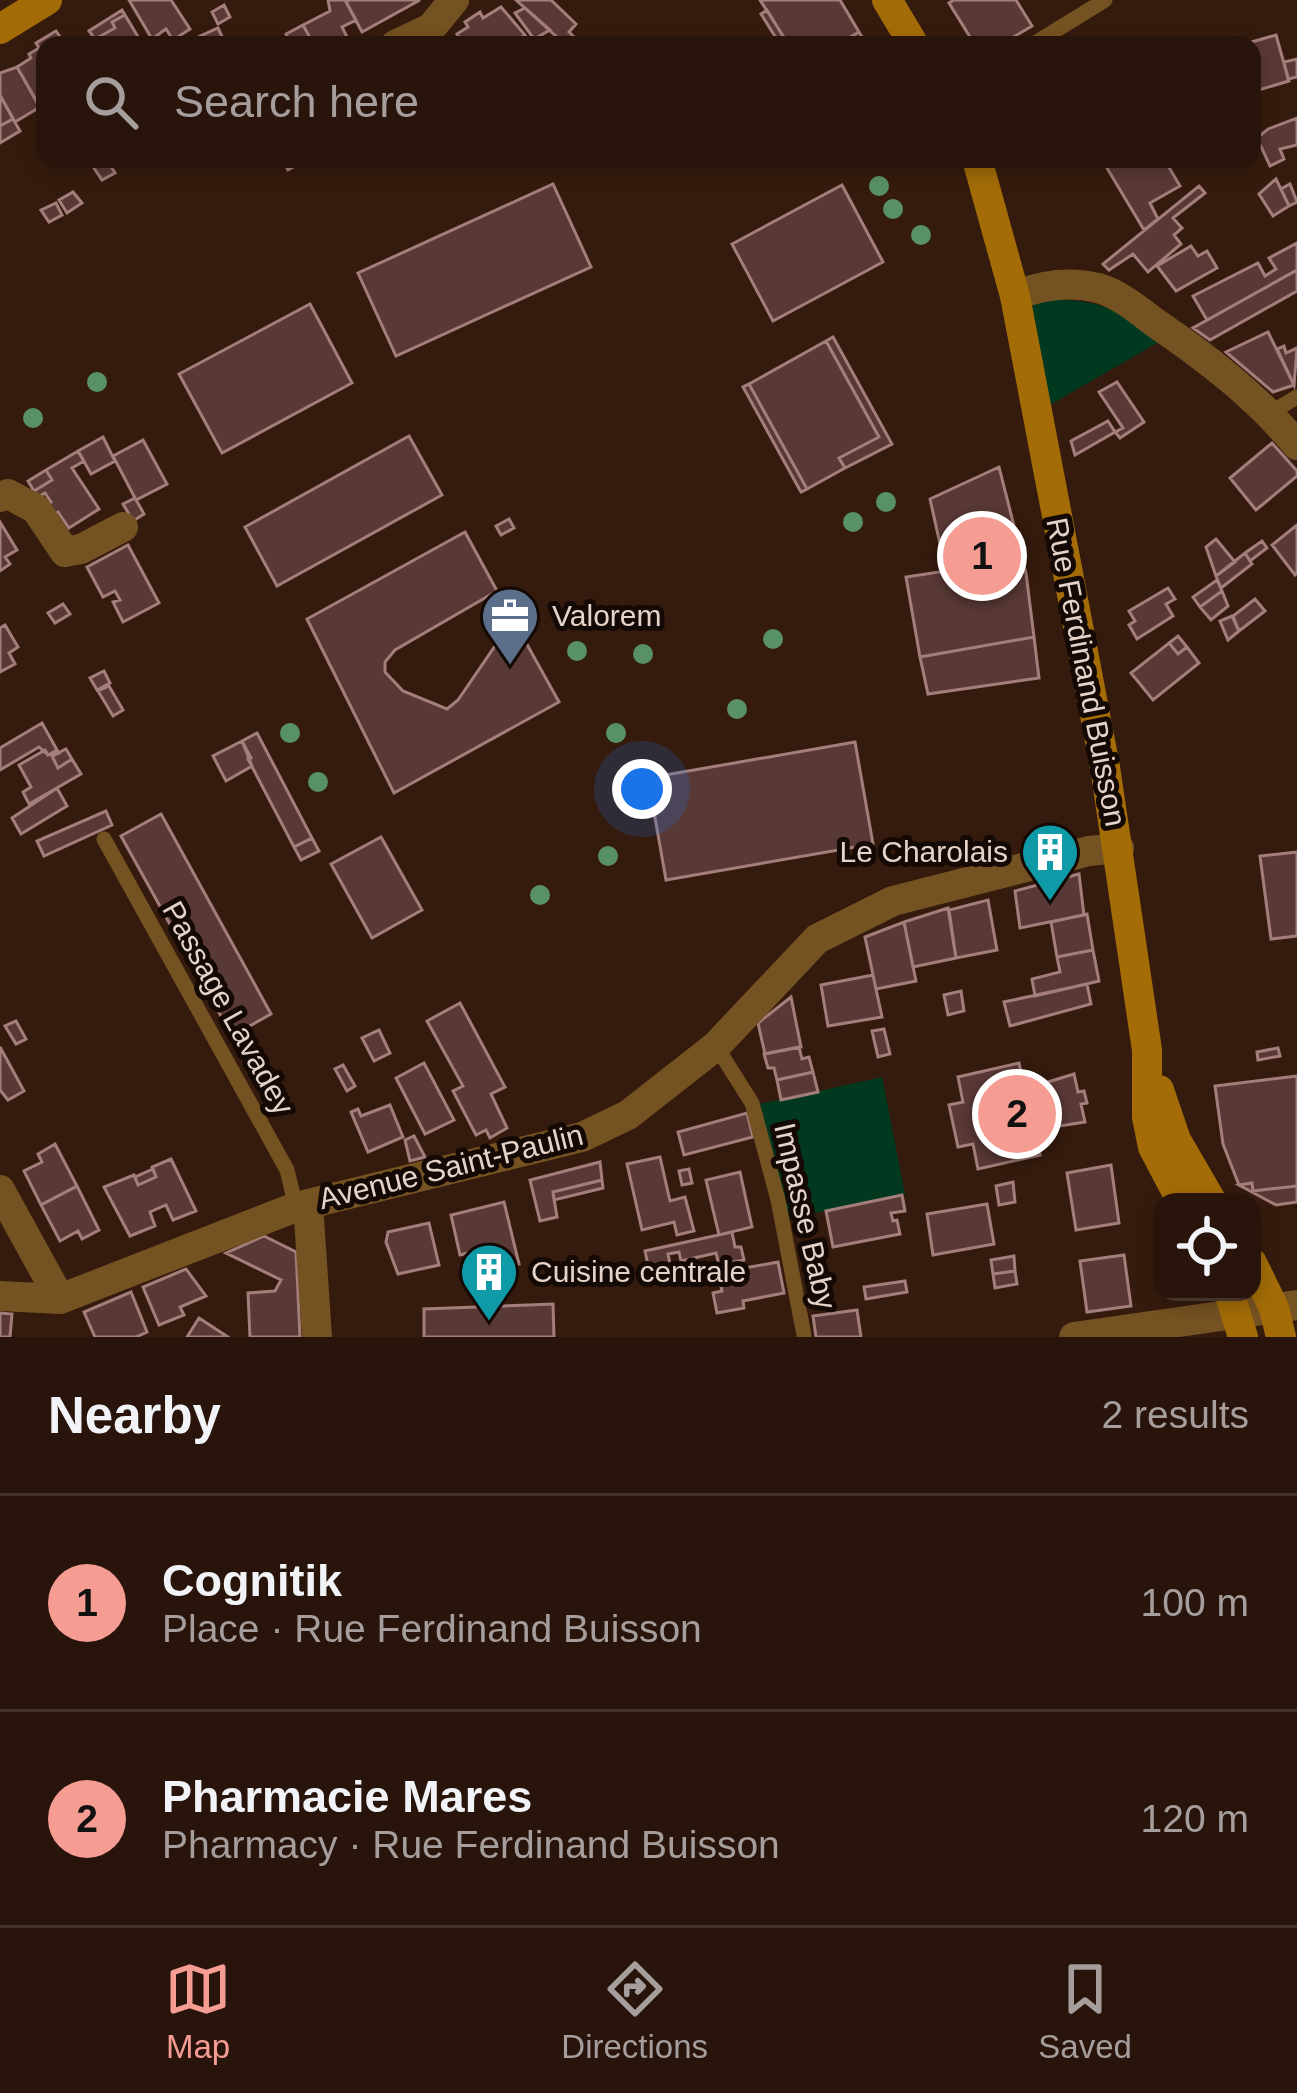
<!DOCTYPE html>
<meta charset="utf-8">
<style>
:root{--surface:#28140a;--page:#342118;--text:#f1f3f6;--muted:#a59e9c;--line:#44332b;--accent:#f59c93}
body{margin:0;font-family:Helvetica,sans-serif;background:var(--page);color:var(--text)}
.controls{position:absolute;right:36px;bottom:36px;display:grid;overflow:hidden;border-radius:24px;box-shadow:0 6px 18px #0003}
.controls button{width:108px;height:108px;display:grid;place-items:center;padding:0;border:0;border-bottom:3px solid var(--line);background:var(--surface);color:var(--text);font:60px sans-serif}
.you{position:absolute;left:642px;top:789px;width:42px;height:42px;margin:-30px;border:9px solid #fff;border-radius:50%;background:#1a73e8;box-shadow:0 0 0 18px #1a73e833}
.badge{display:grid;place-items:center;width:78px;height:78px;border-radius:50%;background:var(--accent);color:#111;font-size:39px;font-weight:700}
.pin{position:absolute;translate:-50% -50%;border:6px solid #fff;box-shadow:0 3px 12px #0006}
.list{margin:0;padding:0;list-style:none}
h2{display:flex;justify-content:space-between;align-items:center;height:156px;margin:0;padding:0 48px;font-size:51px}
h2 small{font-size:39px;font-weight:400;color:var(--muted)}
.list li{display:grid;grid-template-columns:78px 1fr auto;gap:36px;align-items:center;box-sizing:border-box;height:216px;padding:0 48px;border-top:3px solid var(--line)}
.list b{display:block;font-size:45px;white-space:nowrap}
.list p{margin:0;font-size:39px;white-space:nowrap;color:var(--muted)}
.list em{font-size:39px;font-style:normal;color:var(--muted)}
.icon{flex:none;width:66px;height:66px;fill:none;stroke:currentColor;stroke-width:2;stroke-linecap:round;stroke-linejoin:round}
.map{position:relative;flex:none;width:1297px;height:1337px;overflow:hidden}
.search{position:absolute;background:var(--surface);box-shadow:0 6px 18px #0003;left:36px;right:36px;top:36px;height:132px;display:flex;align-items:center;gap:30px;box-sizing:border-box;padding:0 42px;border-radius:24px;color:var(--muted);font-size:45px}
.sheet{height:588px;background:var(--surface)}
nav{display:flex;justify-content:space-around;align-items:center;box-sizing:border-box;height:168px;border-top:3px solid var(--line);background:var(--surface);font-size:33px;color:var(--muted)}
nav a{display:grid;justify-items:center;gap:6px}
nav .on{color:var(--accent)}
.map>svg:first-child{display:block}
.green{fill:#003920}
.building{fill:#593936;stroke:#a47e7b;stroke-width:3}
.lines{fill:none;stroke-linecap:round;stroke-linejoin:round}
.lane{stroke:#755221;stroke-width:15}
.street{stroke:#755221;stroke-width:30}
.secondary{stroke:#a36c07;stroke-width:30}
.tree{fill:#589167}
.labels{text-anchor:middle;stroke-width:10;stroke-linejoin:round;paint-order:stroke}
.poi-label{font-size:30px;fill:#e5d3ca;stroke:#140904;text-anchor:start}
.street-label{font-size:30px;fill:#e5d3ca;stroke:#140904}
</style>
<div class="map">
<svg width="1297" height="1337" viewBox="0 0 1297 1337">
<rect width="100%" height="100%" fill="#351b0d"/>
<path class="green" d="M1039,297c64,6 69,5 120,45l-118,68 -19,-98z
M882,1077l23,117 -118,25 -27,-115z"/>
<path class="building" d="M129,0h42l19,29 -17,11 -7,-11 -14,10z
M328,0h17l11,20 -14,7 8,16 -3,2h-33l-11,-20 27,-14z
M350,0h70l-58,32 -16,-30z
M516,0h35l25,24 -7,8 13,13h-30l7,-6z
M760,0h80l19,32 -23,13h-47z
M954,0h62l16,26 -32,19h-25l-26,-42z
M224,5l6,12 -12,7 -6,-12z
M501,7l24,28 -17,10h-44l-7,-11 11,-7 -3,-5 15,-10 3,6z
M525,8l25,22 -16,9 -19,-26z
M122,10l3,5 -13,7 3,6 -20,11 -6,-8z
M767,10l17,28 -6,3 -17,-27z
M125,15l18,30h-45l-3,-6 20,-11 -3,-6z
M303,25l11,20h-22l-6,-11z
M218,28l7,15 -25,2 -4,-7z
M56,31l10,14h-21v13l-9,-15z
M859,32l8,13h-31z
M1276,35l13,46 -37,11v-47h-11z
M39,48l6,10v44l-6,4 -22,-39 14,-9 -2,-4z
M1297,59v18l-9,2 -4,-17z
M17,67l23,40 -25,15 -15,-27v-22z
M0,95l13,24 -13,7z
M1297,118v27l-17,4 4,10 -14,7 -13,-28 11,-9z
M13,119l7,12 -20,12v-17z
M282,159h26l-20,11z
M1122,159h42l16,27 -30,17 8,16 -14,11 -37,-62z
M107,160l8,13 -13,7 -8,-12z
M1276,179l13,27 -16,10 -14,-22z
M553,184l38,83 -195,89 -38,-83z
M1290,184l7,18 -8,4 -8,-17z
M842,185l41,77 -110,59 -41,-77z
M1199,186l6,7 -32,25 9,10 -8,7 7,9 -33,28 -15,-18 -24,16 -6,-6z
M73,192l9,11 -15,10 -8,-13z
M56,203l6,12 -13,7 -8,-12z
M1297,243v27l-90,50 -14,-24 65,-33 7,13 11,-7 -7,-11z
M1191,246l7,10 9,-5 10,17 -41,23 -19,-25z
M1297,270v21l-87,49 -17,-12z
M310,304l42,79 -130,70 -43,-79z
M1268,332l26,53 -21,7 -47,-40z
M833,337l59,107 -47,24 -6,-10 40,-21 -53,-96z
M826,341l53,96 -40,21 6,10 -38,21 -58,-105z
M1284,346l2,7 11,-5 -3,37 -17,-36z
M1117,382l27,40 -24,16 -5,-6 8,-4 -24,-36z
M749,384l58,105 -6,3 -58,-105z
M1108,421l7,11 -40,23 -4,-14z
M409,436l33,59 -165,91 -32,-59z
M103,437l12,24 -24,13 -13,-23z
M143,440l24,44 -31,16 -23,-44z
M1272,443l25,28v5l-41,34 -26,-32z
M78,451l6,10 -12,7 27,41 -30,19 -11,-16 -7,5 -7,-10 7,-5 -6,-9 -7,4 -4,-6 18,-11 -6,-10z
M999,467l27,106 8,64 -114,20 -14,-80 40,-6 -16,-72z
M46,470l6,10 -18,11 -6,-10z
M135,498l9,16 -11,7 -10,-17z
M509,519l5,9 -13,7 -5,-9z
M0,522l17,28 -12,7 5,7 -10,7z
M1297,525v48l-2,2 -23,-30z
M465,532l32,59 -102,59 -10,12v10l18,19 44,18 11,-9 50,-73 11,3 40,72 -165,91 -87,-174z
M1216,539l19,23 -19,14 -10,-29z
M1262,541l5,7 -17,13 -5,-8z
M128,545l31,58 -36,19 -10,-20 7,-2 -5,-9 -12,6 -16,-30z
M1245,553l7,11 -31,24 -5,-12z
M1217,580l5,11 -22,16 -7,-10z
M1168,588l7,11 -9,5 7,12 -36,23 -8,-14 6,-4 -6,-10z
M1222,591l6,15 -17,14 -11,-13z
M1255,599l10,12 -26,20 -6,-15z
M63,604l7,10 -15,9 -7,-10z
M1232,616l7,15 -11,9 -8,-19z
M5,625l13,22 -9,6 6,11 -15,8v-44z
M1178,636l9,11 -9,7 -9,-11z
M1034,637l5,41 -111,16 -8,-37z
M1169,643l9,11 9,-7 12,16 -46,37 -22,-27z
M104,671l6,12 -13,7 -7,-12z
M109,686l14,24 -10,6 -15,-25z
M42,723l15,27 -9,5 -9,-8 -39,23v-22z
M257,733l55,105 -18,9 -46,-88 3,-1 -9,-17z
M242,741l10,25 -26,15 -13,-25z
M855,742l18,102 -207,36 -18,-102z
M66,749l6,10 -14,9 -6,-12z
M45,750l3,5 9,-5 2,3 -7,3 6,12 14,-9 9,15 -52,30 -6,-12 8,-5 -12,-22z
M57,788l10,18 -46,28 -9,-16z
M106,811l6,14 -68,31 -7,-15z
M161,814l110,200 -39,22 -111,-200z
M381,837l41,73 -50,28 -41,-74z
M312,838l7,13 -18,9 -7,-13z
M1297,852v84l-26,3 -11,-83z
M1079,874l5,41 -64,13 -5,-37z
M988,900l9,50 -41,8 -7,-48z
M948,908l8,50 -43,9 -9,-45z
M1087,914l6,36 -36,7 -6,-35z
M904,922l12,59 -40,8 -11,-52z
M1093,950l6,31 -64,15 -3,-17 28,-7 -3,-15z
M873,975l9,42 -54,9 -7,-41z
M1087,984l4,20 -81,22 -6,-24z
M961,991l3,20 -16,4 -4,-20z
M791,997l10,50 -36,7 -7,-31z
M460,1003l45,84 -14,7 16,34 -17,10 -4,-8 -10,5 -23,-44 10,-5 -36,-65z
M16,1021l10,18 -10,5 -11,-18z
M884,1029l6,25 -12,3 -6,-26z
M379,1030l11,23 -16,8 -12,-23z
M0,1047l24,44 -16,9 -8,-10z
M799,1047l3,12 7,-2 4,15 -36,8 -3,-12h-6l-4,-14z
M1278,1048l2,8 -22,4 -1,-8z
M424,1063l30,57 -29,14 -29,-56z
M1019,1063l6,26 49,-15 4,18 6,-1 3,12 -6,1 4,18 -51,8 6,25 -62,14 -5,-25 -15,3 -9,-42 14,-3 -5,-25z
M343,1065l12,21 -8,5 -12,-22z
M813,1072l5,20 -37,8 -4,-20z
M1297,1076v110l-44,5 -1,-8 -13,2 -16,-41 -8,-58z
M390,1105l13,32 -35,15 -17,-40 7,-3 3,7z
M747,1113l6,24 -69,18 -6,-23z
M414,1136l11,21 -15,4 -5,-21z
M55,1144l22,42 -36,19 -17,-34 18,-9 -4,-8z
M660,1157l10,44 15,-4 9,34 -17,4 -3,-13 -32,8 -15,-66z
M171,1159l25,52 -23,9 -7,-15 -16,7 5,14 -25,10 -26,-49 30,-12 4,10 18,-8 -4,-10z
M600,1162l2,18 -49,12 4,25 -17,4 -10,-41z
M1111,1165l8,58 -43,7 -9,-57z
M153,1169l3,8 -18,8 -3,-8z
M689,1169l3,14 -10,2 -3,-14z
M740,1172l12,55 -33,8 -13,-55z
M602,1180l1,8 -49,12 -1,-8z
M1013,1182l2,20 -16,3 -3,-19z
M1252,1183l1,8 44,-5v16l-21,3 -37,-20z
M77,1186l22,44 -17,9 -4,-8 -18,10 -19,-36z
M902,1195l3,16 -14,2 2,8 4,-1 3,14 -67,13 -7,-36z
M504,1202l15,62 -20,5 -6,-22 -33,8 -9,-40z
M987,1204l7,40 -61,11 -6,-41z
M429,1223l10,42 -41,9 -12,-32 2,-10z
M732,1232l3,15h6l3,13 -25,5 -3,-12 -35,8 -2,-9 -11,2 4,20 -21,5 -6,-28z
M264,1236l32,16 4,85h-50l-2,-44 27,-2 6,-11 -55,-27z
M1124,1255l7,51 -44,6 -7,-51z
M1014,1256l1,15 -22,3 -2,-14z
M778,1262l6,31 -41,8 1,7 -27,5 -4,-20 9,-2 -4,-18z
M186,1269l20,27 -26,11 4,8 -25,10 -16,-38z
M1015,1271l2,13 -22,4 -2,-14z
M905,1281l2,11 -41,7 -2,-12z
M131,1292l16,40 -11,5h-41l-11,-25z
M553,1304l1,33h-130v-28z
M857,1310l4,27h-45l-3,-21z
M0,1313l12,1 -2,23h-10z
M199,1318l29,19h-41z"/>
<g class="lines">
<path class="lane" d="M1032,45l73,-45
M1270,413l27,-16
M104,839l183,331 9,37
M716,1046l36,57 26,97 26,135"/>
<path class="street" d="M395,45l36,-17 23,-28
M1015,296c26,-11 54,-15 83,-8 21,6 39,21 56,34 53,36 102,74 143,123
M0,497l8,-3 28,15 29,43 16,-3 42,-22
M0,1190l60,109
M308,1204l9,133
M0,1296l60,3 236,-92 286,-70 46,-22 88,-69 101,-107 76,-38 196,-50 30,-3
M1074,1337l223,-32"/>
<path class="secondary" d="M887,0l27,45
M0,29l47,-29
M977,159l38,137 90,471 42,283v67l6,30 29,55
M1159,1090l17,50 36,62
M1252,1263l22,45 7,29
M1229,1292l14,45"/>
</g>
<g class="tree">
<circle cx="879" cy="186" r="10"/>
<circle cx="893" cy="209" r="10"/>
<circle cx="921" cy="235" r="10"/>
<circle cx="97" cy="382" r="10"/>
<circle cx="33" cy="418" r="10"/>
<circle cx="886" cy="502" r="10"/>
<circle cx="853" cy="522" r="10"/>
<circle cx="773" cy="639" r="10"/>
<circle cx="577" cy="651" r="10"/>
<circle cx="643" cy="654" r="10"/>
<circle cx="737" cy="709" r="10"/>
<circle cx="290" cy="733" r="10"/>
<circle cx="616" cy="733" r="10"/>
<circle cx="318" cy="782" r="10"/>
<circle cx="608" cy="856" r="10"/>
<circle cx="540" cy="895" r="10"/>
</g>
<defs>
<symbol id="office-pin" viewBox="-11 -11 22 30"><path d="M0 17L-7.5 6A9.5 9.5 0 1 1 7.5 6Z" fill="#5c6f8a" stroke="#140904"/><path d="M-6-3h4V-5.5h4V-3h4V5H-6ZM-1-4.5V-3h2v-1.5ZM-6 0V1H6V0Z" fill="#fff"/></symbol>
<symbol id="building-pin" viewBox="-11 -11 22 30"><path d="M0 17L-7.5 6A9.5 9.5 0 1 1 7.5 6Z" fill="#0f9aa8" stroke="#140904"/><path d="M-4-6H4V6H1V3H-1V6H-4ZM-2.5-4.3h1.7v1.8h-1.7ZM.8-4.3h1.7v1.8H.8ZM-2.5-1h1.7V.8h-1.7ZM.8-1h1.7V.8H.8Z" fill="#fff"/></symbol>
</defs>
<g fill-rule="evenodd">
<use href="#office-pin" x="477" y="583" width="66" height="90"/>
<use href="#building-pin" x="1017" y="819" width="66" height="90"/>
<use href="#building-pin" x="456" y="1239" width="66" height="90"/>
</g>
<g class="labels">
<g class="poi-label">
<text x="552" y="626">Valorem</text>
<text x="1008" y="862" text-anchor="end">Le Charolais</text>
<text x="531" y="1282">Cuisine centrale</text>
</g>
<g class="street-label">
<text transform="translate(1086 672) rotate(79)" y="10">Rue Ferdinand Buisson</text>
<text transform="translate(228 1008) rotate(61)" y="10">Passage Lavadey</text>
<text transform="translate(451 1167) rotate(-14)" y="10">Avenue Saint-Paulin</text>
<text transform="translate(805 1216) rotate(77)" y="10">Impasse Baby</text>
</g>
</g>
</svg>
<div class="controls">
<button><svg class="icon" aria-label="locate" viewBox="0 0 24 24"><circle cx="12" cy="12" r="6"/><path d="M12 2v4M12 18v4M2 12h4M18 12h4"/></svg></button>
</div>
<div class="you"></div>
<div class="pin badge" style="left:982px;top:556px">1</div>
<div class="pin badge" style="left:1017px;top:1114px">2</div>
<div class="search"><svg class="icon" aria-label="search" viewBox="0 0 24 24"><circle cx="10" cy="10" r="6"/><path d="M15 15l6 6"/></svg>Search here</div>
</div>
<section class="sheet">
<h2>Nearby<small>2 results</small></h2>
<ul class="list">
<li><span class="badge">1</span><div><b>Cognitik</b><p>Place · Rue Ferdinand Buisson</p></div><em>100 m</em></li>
<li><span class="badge">2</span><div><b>Pharmacie Mares</b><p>Pharmacy · Rue Ferdinand Buisson</p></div><em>120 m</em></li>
</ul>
</section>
<nav>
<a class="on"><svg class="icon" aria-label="map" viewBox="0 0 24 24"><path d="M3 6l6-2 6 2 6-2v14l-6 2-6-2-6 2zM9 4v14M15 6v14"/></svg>Map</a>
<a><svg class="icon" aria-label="directions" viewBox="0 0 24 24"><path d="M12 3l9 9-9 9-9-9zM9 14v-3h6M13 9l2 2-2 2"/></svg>Directions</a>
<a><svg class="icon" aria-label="saved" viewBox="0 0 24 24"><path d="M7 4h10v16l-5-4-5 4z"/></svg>Saved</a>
</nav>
